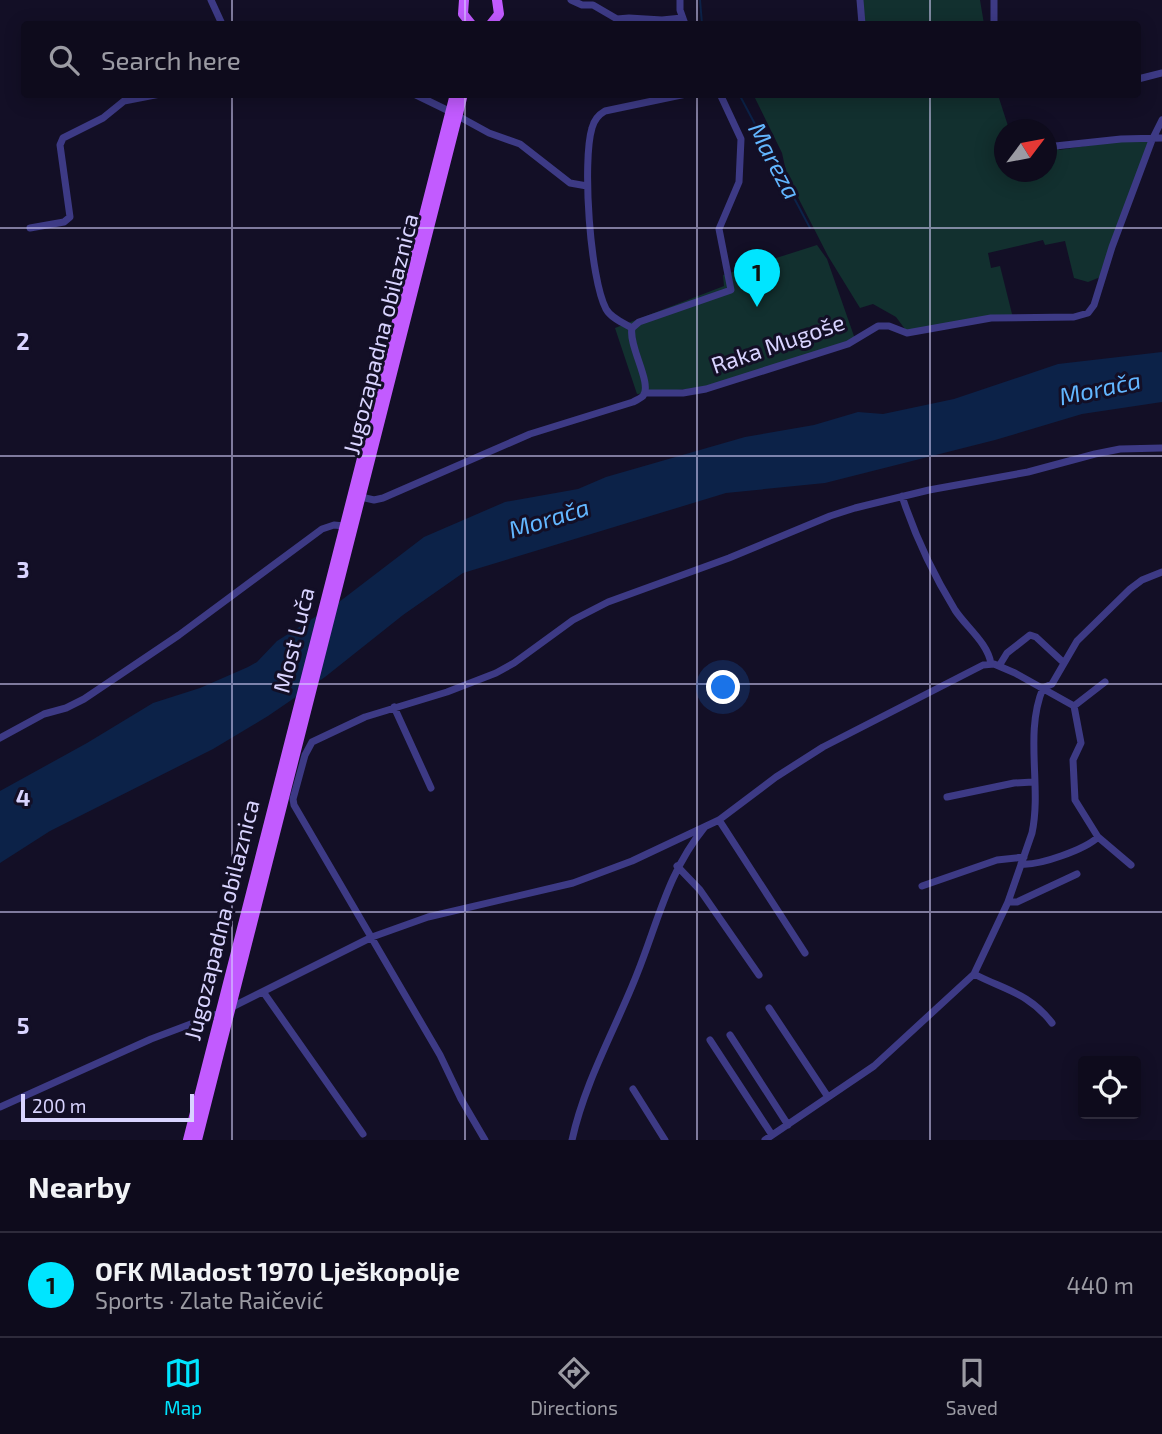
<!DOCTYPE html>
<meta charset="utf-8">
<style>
:root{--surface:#0e0b1c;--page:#1c1929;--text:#f1f3f6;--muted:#9b9ba3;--line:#2e2b3b;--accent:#00e5ff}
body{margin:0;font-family:"Exo 2",sans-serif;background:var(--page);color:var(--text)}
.controls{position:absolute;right:21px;bottom:21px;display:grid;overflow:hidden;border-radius:7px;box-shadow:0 4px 18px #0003}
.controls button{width:63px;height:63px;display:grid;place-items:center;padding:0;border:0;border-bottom:2px solid var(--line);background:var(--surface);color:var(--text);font:35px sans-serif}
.compass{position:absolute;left:994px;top:119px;width:63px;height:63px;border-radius:50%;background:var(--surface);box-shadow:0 4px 18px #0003;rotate:58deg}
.scale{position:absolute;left:21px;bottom:18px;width:173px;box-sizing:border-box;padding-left:7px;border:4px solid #d9d4ff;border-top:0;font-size:19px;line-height:24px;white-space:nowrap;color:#d9d4ff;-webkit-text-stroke:5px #130f26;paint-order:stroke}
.you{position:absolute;left:724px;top:688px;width:24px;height:24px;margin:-18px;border:5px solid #fff;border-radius:50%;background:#1a73e8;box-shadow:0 0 0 10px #1a73e833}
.badge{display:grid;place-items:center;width:46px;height:46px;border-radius:50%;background:var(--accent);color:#111;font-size:23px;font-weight:700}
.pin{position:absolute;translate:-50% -58px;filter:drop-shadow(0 2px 4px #0008)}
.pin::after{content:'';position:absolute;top:37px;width:24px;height:21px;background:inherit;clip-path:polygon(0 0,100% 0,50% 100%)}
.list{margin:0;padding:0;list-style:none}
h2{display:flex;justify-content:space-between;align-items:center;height:91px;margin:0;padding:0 28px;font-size:30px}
h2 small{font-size:23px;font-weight:400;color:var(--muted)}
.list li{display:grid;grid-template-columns:46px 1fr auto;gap:21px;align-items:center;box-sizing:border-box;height:105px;padding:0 28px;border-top:2px solid var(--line)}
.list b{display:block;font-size:26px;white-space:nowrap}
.list p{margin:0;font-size:23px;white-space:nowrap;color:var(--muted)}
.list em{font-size:23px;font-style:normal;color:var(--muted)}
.icon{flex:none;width:38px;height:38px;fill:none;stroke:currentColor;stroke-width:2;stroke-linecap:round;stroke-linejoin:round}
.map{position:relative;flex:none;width:1162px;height:1140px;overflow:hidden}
.search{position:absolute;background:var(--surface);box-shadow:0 4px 18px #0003;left:21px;right:21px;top:21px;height:77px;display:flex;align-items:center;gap:18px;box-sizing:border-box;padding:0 24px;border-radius:7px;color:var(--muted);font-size:26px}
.sheet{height:196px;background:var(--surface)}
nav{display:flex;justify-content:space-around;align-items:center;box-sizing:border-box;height:98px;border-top:2px solid var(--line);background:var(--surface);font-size:19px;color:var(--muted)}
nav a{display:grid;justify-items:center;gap:4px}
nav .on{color:var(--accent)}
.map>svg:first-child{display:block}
.green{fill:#12302f}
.water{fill:#0c2248}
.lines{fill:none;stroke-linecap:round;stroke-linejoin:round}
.stream{stroke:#0c2248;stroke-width:2}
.street{stroke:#3d3a85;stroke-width:7}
.primary{stroke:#c25bff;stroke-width:10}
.grid{fill:none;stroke:#d9d4ff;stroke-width:2;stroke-opacity:0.55}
.labels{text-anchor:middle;stroke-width:6;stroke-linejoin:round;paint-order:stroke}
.street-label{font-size:23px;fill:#d9d4ff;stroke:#130f26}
.water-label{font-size:24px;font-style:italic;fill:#62b6ff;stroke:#130f26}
.grid-label{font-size:23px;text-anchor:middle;font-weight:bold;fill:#d9d4ff;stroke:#130f26;stroke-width:6;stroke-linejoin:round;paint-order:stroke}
</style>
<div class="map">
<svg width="1162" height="1140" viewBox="0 0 1162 1140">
<rect width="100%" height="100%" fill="#130f26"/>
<path class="green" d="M862,0h118l4,24h-120z
M751,95h247l11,34 -5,1v42h42l1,-26 11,-2 1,6 59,-9 30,-1 1,3 -46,133 -15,6 -14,-4 -9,-37 -20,4 -2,-5 -55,13 3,15 9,-2 13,52 -105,15 -12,-16 -23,-13 -13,4 -32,-52 -41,-80 -5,-23 -28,-57z
M817,245l10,14 28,80 -147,48 -71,7 -22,-66 109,-42 -1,-11z"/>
<path class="water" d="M1162,352v50l-80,12 -87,26 -170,43 -99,10 -263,80 -60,42 -78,62 -57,39 -55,33 -163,82 -50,32v-72l87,-48 66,-40 47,-15 48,-21 9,-5 20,-21 62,-39 85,-65 81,-35 73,-13 28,-12 139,-40 69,-12 44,-13 25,2 71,-15 104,-35z"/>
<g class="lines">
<path class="stream" d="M700,0l2,24
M739,94l71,134"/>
<path class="street" d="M211,0l11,24
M571,0l11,5h11l24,14 12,-1 33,2 20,-2
M680,0v10l5,14
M860,0l2,24
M994,24v-24
M1138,79l24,-6
M258,94h55
M414,94l37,18
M458,116l31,17 31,11 50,39 17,3
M1046,147l75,-8 41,-1
M30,228l34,-6 6,-5 -10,-72 3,-7 40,-20 21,-17 36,-7
M632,328c-9,-5 -21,-10 -26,-19 -16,-30 -24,-148 -14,-181 2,-8 6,-13 13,-17l81,-17
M645,393h38l23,-4 142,-45 30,-18h11l18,7 84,-15 83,-1 14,-4 6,-8 18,-58 40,-107 10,-20
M902,496c13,40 31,78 53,114 11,17 33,33 36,54
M361,497l13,3 9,-2 147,-64 103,-32c2,-1 9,-5 10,-6 10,-12 -15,-50 -11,-68l7,-6 92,-32 -12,-61 20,-47 2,-43 -21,-45
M999,666l8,-13 23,-18 6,2 28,26
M1074,706l31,-24
M394,707l37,81
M0,738l44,-24 22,-6 18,-9 95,-64 143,-106 12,-4 10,1
M947,797l67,-14 19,-1
M719,820l86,133
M1021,864c18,2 65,-15 77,-27
M677,866l23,24 59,85
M922,886l75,-26 27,-3
M1008,902h9l60,-28
M974,974c31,16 55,19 78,49
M264,993l99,141
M230,1008l142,-71 56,-20 145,-34 59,-22 87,-41 57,-43 47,-30 160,-82 11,-1 21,9 59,33 7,37 -8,17 2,40 23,37 33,28
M769,1008l59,89
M730,1035l58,90
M710,1040l62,95
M633,1089l32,51
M0,1107l151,-68 69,-26
M485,1140l-24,-41 -21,-44 -146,-250 -1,-6 12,-44 7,-13 53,-25 82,-25 49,-19 18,-10 59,-43 35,-18 121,-44 101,-42 25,-8 74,-18 99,-18 67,-18 25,-5 42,-1
M572,1140c13,-59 43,-110 65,-166 21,-52 31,-102 67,-146
M765,1140l109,-74 100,-92 34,-72 24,-69c10,-47 -8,-99 11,-145l9,-4 25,-43 53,-52 12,-9 20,-8"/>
<path class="primary" d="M464,0l-1,14 8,10
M491,24l8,-10 -2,-14
M188,1140l267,-1046
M197,1140l266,-1046"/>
</g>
<path class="grid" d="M232,0v24M465,0v24M697,0v24M930,0v24M232,94v1046M465,94v1046M697,94v1046M930,94v1046M0,228h1162M0,456h1162M0,684h1162M0,912h1162"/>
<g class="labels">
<g class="street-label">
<text transform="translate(381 334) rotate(-76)" y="8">Jugozapadna obilaznica</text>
<text transform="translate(778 344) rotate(-19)" y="8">Raka Mugoše</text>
<text transform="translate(294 640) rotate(-76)" y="8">Most Luča</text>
<text transform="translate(222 920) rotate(-76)" y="8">Jugozapadna obilaznica</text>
</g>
<g class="water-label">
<text transform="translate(774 161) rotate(62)" y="8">Mareza</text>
<text transform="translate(1100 389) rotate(-12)" y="8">Morača</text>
<text transform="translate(549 519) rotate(-17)" y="8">Morača</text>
</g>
</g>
<g class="grid-label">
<text x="23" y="350">2</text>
<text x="23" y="578">3</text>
<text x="23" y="806">4</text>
<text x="23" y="1034">5</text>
</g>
</svg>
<div class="controls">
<button><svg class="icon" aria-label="locate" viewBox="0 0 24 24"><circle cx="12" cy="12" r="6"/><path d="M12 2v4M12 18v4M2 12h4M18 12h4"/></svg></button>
</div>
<svg class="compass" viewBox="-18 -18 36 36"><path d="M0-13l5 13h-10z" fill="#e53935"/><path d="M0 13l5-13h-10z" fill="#9b9ba3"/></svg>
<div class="scale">200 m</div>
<div class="you"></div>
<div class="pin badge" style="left:757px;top:307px">1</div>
<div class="search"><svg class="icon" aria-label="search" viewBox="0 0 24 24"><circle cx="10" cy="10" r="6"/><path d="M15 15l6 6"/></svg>Search here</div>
</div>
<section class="sheet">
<h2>Nearby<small></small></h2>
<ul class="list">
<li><span class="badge">1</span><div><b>OFK Mladost 1970 Lješkopolje</b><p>Sports · Zlate Raičević</p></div><em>440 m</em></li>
</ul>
</section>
<nav>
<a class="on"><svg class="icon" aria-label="map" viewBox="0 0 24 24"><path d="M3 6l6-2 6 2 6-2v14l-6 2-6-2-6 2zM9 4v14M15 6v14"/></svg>Map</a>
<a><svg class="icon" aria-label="directions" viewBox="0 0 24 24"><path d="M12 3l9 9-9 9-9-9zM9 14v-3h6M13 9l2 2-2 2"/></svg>Directions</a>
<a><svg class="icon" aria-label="saved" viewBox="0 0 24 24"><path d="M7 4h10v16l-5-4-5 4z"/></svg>Saved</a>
</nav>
